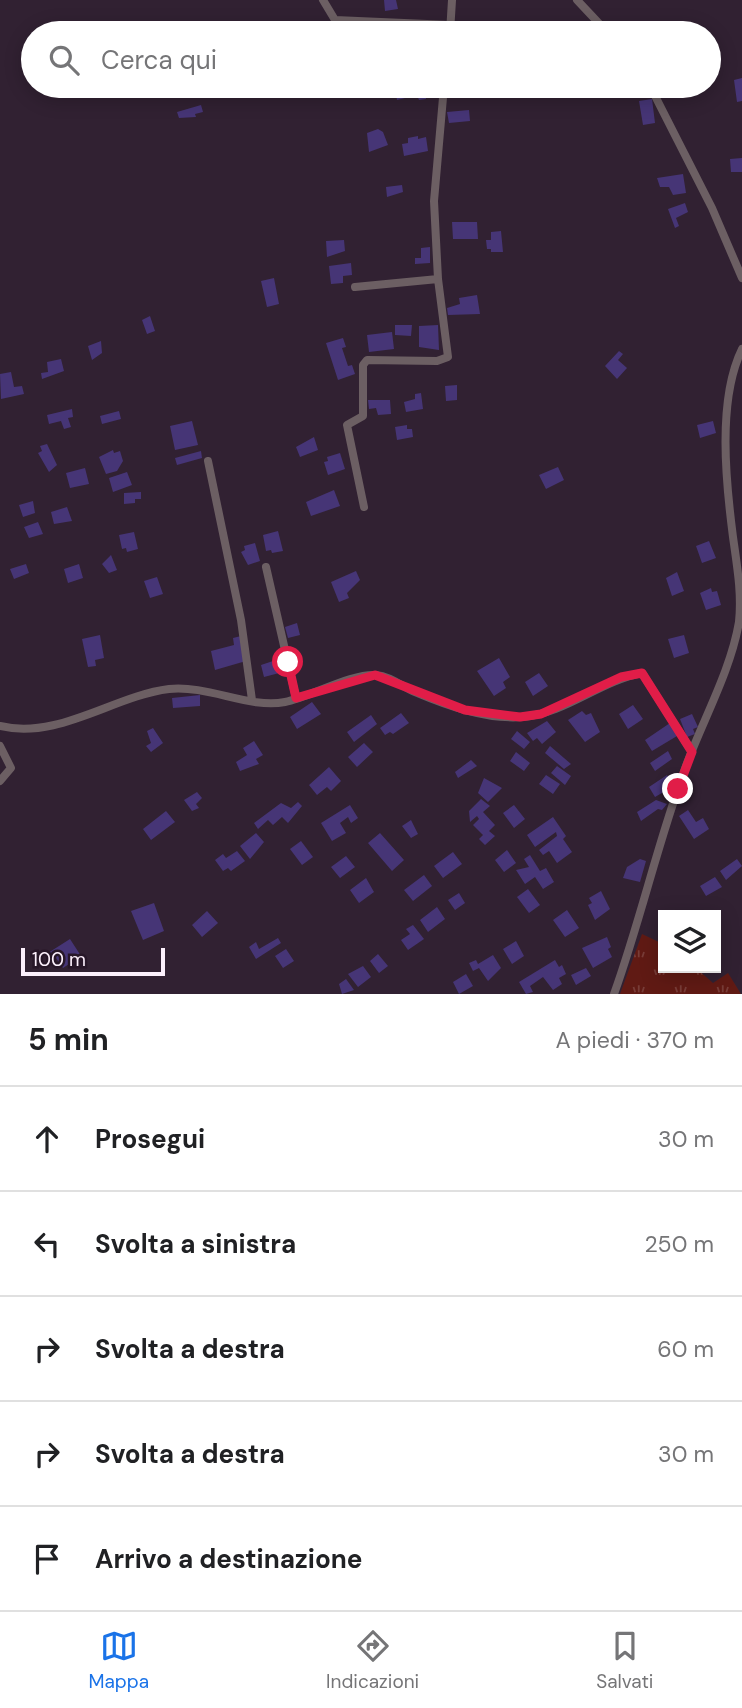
<!DOCTYPE html>
<html lang="it">
<meta charset="utf-8">
<style>
:root{--surface:#fff;--page:#f6f6f6;--text:#202124;--muted:#757577;--line:#e0e0e0;--accent:#1a73e8}
body{margin:0;font-family:"DM Sans",sans-serif;background:var(--page);color:var(--text)}
.controls{position:absolute;right:21px;bottom:21px;display:grid;overflow:hidden;border-radius:0px;box-shadow:0 4px 18px #0003}
.controls button{width:63px;height:63px;display:grid;place-items:center;padding:0;border:0;border-bottom:2px solid var(--line);background:var(--surface);color:var(--text);font:35px sans-serif}
.scale{position:absolute;left:21px;bottom:18px;width:144px;box-sizing:border-box;padding-left:7px;border:4px solid #fcf0fc;border-top:0;font-size:19px;line-height:24px;white-space:nowrap;color:#fcf0fc;-webkit-text-stroke:5px #271728;paint-order:stroke}
.stop{position:absolute;width:21px;height:21px;margin:-16px;border:5px solid #e11d48;border-radius:50%;background:#fff}
.stop.end{background:#e11d48;border-color:#fff;box-shadow:0 2px 7px #0008}
.list{margin:0;padding:0;list-style:none}
h2{display:flex;justify-content:space-between;align-items:center;height:91px;margin:0;padding:0 28px;font-size:30px}
h2 small{font-size:23px;font-weight:400;color:var(--muted)}
.list li{display:grid;grid-template-columns:46px 1fr auto;gap:21px;align-items:center;box-sizing:border-box;height:105px;padding:0 28px;border-top:2px solid var(--line)}
.list b{display:block;font-size:26px;white-space:nowrap}
.list em{font-size:23px;font-style:normal;color:var(--muted)}
.icon{flex:none;width:38px;height:38px;fill:none;stroke:currentColor;stroke-width:2;stroke-linecap:round;stroke-linejoin:round}
.map{position:relative;flex:none;width:742px;height:994px;overflow:hidden}
.search{position:absolute;background:var(--surface);box-shadow:0 4px 18px #0003;left:21px;right:21px;top:21px;height:77px;display:flex;align-items:center;gap:18px;box-sizing:border-box;padding:0 24px;border-radius:38px;color:var(--muted);font-size:26px}
.sheet{height:616px;background:var(--surface)}
nav{display:flex;justify-content:space-around;align-items:center;box-sizing:border-box;height:98px;border-top:2px solid var(--line);background:var(--surface);font-size:19px;color:var(--muted)}
nav a{display:grid;justify-items:center;gap:4px}
nav .on{color:var(--accent)}
.map>svg:first-child{display:block}
.grass{fill:url(#grass-tufts)}
.building{fill:#463576}
.lines{fill:none;stroke-linecap:round;stroke-linejoin:round}
.minor{stroke:#6c5f63;stroke-width:8}
.route{stroke:#e11d48;stroke-width:9}
</style>
<div class="map">
<svg width="742" height="994" viewBox="0 0 742 994">
<defs>
<pattern id="grass-tufts" width="24" height="20" patternUnits="userSpaceOnUse" patternTransform="scale(1.75)"><rect width="24" height="20" fill="#601a14"/><path d="M3 7l-1-3M5 7V3M7 7l1-3M15 17l-1-3M17 17v-4M19 17l1-3" fill="none" stroke="#783c37"/></pattern>
</defs>
<rect width="100%" height="100%" fill="#312132"/>
<path class="grass" d="M642,934l21,10v24h33l17,15 15,-10 13,21h-121z"/>
<path class="building" d="M384,0h12l2,9 -13,2z
M742,78v23l-5,1 -3,-22z
M326,86l1,3 -5,2 1,5 -15,2 -2,-11z
M402,86l22,2 2,11 -7,1 -2,-5 -20,5 -2,-13z
M486,86h17l1,6 -17,4z
M652,99l3,24 -12,2 -4,-24z
M201,105l2,7 -8,2 1,3 -17,1 -2,-6z
M469,110l1,11 -21,2 -2,-11z
M378,129l5,3 5,13 -19,7 -2,-19z
M418,136v3l8,-2 2,14 -24,5 -2,-12 6,-1v-5z
M742,158v14h-11l-1,-13z
M683,174l3,19 -13,2 -4,-8h-9l-3,-9z
M402,185l1,7 -16,5 -1,-10z
M685,203l3,9 -12,6 3,8 -4,2 -7,-19z
M452,222h25l1,17h-25z
M501,231l2,21h-12v-3h-4l-1,-9h5v-8z
M344,240l1,11 -18,6 -1,-16z
M430,247v16l-15,1v-6h6v-10z
M351,263l1,12 -9,1v7l-12,1 -2,-18z
M274,278l5,26 -12,3 -6,-26z
M477,295l3,19 -32,1 -1,-7 13,-4 -1,-6z
M150,316l5,15 -8,3 -5,-14z
M395,325h17l-1,11 -16,-1z
M438,325l1,25 -20,-3v-21z
M392,332l2,17 -25,3 -2,-17z
M343,338l3,9 -4,1 6,18 4,-1 3,9 -17,6 -12,-37z
M101,341l1,12 -10,7 -4,-14z
M619,351l4,3 -5,6 9,8 -10,11 -12,-13z
M61,359l3,12 -22,8 -1,-6 7,-1 -1,-10z
M11,372l3,15 8,-1 2,8 -23,5 -1,-25z
M457,385v15l-11,1 -1,-15z
M421,393l2,16 -17,3 -2,-10 11,-3v-5z
M368,400h22l1,14 -13,1 -2,-7 -7,1z
M72,409l1,8 -5,1 3,9 -7,2 -3,-8 -12,3 -2,-9z
M119,411l2,8 -19,5 -2,-8z
M192,421l6,24 -23,5 -5,-24z
M713,421l3,12 -16,5 -3,-13z
M407,425v4h5l1,8 -16,3 -2,-13z
M314,437l4,13 -18,7 -4,-10z
M47,444l10,21 -8,7 -11,-19 4,-2 -2,-5z
M113,450l1,3 6,-2 3,10 -6,10 -11,3 -7,-17z
M201,451l1,7 -25,7 -2,-7z
M340,453l5,16 -17,6 -4,-13 4,-1 -1,-4z
M558,467l6,13 -18,9 -7,-14z
M85,468l4,16 -19,4 -4,-15z
M127,472l5,13 -19,7 -4,-14z
M334,490l6,16 -29,10 -5,-14z
M141,492v7h-6v4l-11,1v-11z
M33,501l2,12 -12,4 -4,-12z
M67,507l5,14 -18,3 -3,-12z
M38,522l5,12 -14,4 -5,-11z
M278,531l5,20 -11,2 -1,-3 -5,1 -3,-16z
M134,532l4,17 -11,3 -1,-4 -4,1 -3,-14z
M709,541l7,17 -14,5 -6,-17z
M255,543l5,18 -12,4 -7,-13 4,-2 -1,-4z
M111,555l6,15 -8,3 -7,-9z
M26,564l3,9 -15,6 -4,-10z
M79,564l4,14 -15,5 -4,-14z
M356,571l4,9 -13,13 2,5 -10,4 -8,-20z
M677,572l7,19 -12,5 -6,-18z
M157,577l6,17 -13,4 -6,-17z
M711,588l1,4 5,-1 4,14 -15,5 -6,-17z
M297,623l3,12 -12,3 -3,-11z
M100,635l4,23 -9,2 1,6 -8,1 -6,-28z
M684,635l5,18 -15,5 -6,-19z
M241,636l5,25 -31,9 -4,-19 23,-6 -1,-7z
M499,658l11,19 -7,5 3,6 -12,8 -17,-25z
M279,659l4,13 -19,5 -3,-12z
M539,673l9,13 -15,10 -8,-14z
M200,695v11l-27,2 -1,-10z
M312,702l9,12 -24,15 -7,-12z
M633,705l10,14 -15,10 -9,-15z
M582,711l4,4 5,-2 9,19 -15,10 -17,-22z
M401,713l8,10 -16,11 -3,-2 -5,3 -5,-7z
M692,714l6,13 -5,2 2,5 -8,3 -7,-18z
M371,715l6,9 -23,18 -7,-10z
M547,721l9,11 -14,12 -5,-6 -4,3 -6,-8z
M670,723l7,13 -25,15 -7,-11z
M153,728l10,15 -12,9 -5,-6 5,-3 -4,-12z
M517,731l13,11 -6,7 -13,-10z
M254,741l9,14 -7,4 3,5 -19,7 -4,-9 11,-7 -4,-7z
M364,743l9,9 -16,15 -9,-10z
M550,746l21,18 -7,5 -19,-16z
M668,751l4,8 -17,12 -5,-8z
M516,752l14,11 -6,8 -14,-10z
M471,760l6,6 -19,12 -3,-6z
M557,766l14,10 -6,9 -14,-12z
M329,767l12,14 -10,10 -4,-4 -10,8 -8,-10z
M546,775l14,9 -7,10 -14,-10z
M667,775l7,11 -19,11 -6,-10z
M484,778l18,10 -14,14 -10,-9z
M197,792l5,6 -6,6 3,4 -7,3 -8,-11z
M481,799l9,7 -7,6 12,13 -6,6 6,5 -10,9 -6,-6 4,-4 -10,-10 6,-6 -2,-3 -7,6 -1,-11z
M656,800l11,4 -5,6 -4,-1 -17,12 -4,-9z
M298,802l4,4 -14,17 -6,-6 -9,8 -5,-5 -10,9 -4,-6 27,-20 10,5z
M350,805l8,13 -7,5 -3,-6 -8,6 6,10 -14,8 -11,-18z
M514,805l11,14 -11,9 -11,-15z
M688,810l8,12 7,-4 6,11 -15,10 -15,-23z
M166,811l9,11 -24,18 -8,-11z
M553,817l13,19 -3,3 9,13 -15,11 -8,-12 -6,4 -4,-5 18,-14 -1,-4 -21,15 -8,-12z
M411,820l7,14 -7,4 -9,-12z
M256,833l8,9 -14,17 -10,-13z
M380,833l24,27 -12,11 -24,-28z
M301,841l12,16 -11,8 -12,-16z
M507,850l9,13 -12,9 -9,-12z
M237,851l8,10 -14,10 -3,-3 -5,3 -8,-11 8,-6 3,4z
M453,852l9,12 -19,14 -9,-12z
M530,855l10,16 6,-3 8,14 -11,7 -8,-12 -10,7 -9,-14 13,-3 -5,-8z
M346,856l9,11 -15,11 -9,-11z
M640,859l6,2 -6,21 -17,-4 4,-11z
M737,859l5,7 -16,14 -6,-9z
M424,875l8,11 -19,15 -9,-11z
M715,877l7,10 -16,9 -6,-10z
M366,878l8,14 -15,11 -9,-13z
M528,889l12,16 -11,8 -12,-16z
M601,891l9,18 -15,11 -7,-15 4,-2 -3,-5z
M459,893l6,10 -10,7 -7,-10z
M154,903l10,28 -21,9 -12,-29z
M437,907l8,12 -17,13 -8,-12z
M567,910l12,18 -14,9 -12,-17z
M207,911l11,12 -16,14 -10,-12z
M413,925l11,14 -16,11 -7,-10 9,-6 -4,-5z
M607,937l4,10 -3,2 4,8 -19,11 -11,-20z
M278,938l3,5 -25,16 -7,-12 7,-5 3,7z
M70,939l11,17 -18,12 -7,-10 -4,2 -4,-7z
M516,941l8,15 -12,8 -9,-15z
M286,949l8,12 -11,7 -8,-12z
M378,954l10,12 -9,7 -9,-12z
M493,955l8,13 -13,13 -9,-13 -6,3 -4,-8 7,-3 2,4z
M555,960l4,7 3,-2 4,9 -7,4 3,6 -9,6 -10,-13 -13,9 3,6 -7,2 -7,-12z
M363,966l8,11 -13,10 -10,-13z
M586,968l5,8 -15,9 -5,-10z
M466,974l7,12 -14,8 -6,-12z
M346,979l8,11 -12,4 -3,-10z"/>
<g class="lines">
<path class="minor" d="M323,0l12,20 115,5
M577,0l31,33
M450,33l2,-33
M650,86l62,122 30,70
M355,287l83,-8
M208,461l33,159 11,80
M364,507l-17,-82 16,-9v-51l4,-5 70,1 11,-4 -10,-78 -4,-78 10,-115
M266,567l30,131
M0,726c59,14 113,-30 169,-37 40,-4 80,20 116,13 25,-5 67,-29 91,-27 14,1 27,12 39,17 33,14 72,28 108,25 43,-4 77,-36 119,-44l50,79
M0,746l11,22 -11,13
M614,994c27,-75 44,-153 72,-228 17,-46 45,-96 53,-144 3,-29 -2,-56 -6,-85 -7,-54 -16,-137 9,-188"/>
</g>
<g class="lines">
<path class="route" d="M288,662l8,36 79,-23 90,35 55,7 21,-3 80,-37 21,-4 50,79 -14,37"/>
</g>
</svg>
<div class="controls">
<button><svg class="icon" aria-label="layers" viewBox="0 0 24 24"><path d="M12 4l9 5-9 5-9-5zM3 14l9 5 9-5"/></svg></button>
</div>
<div class="scale">100 m</div>
<div class="stop" style="left:288px;top:662px"></div>
<div class="stop end" style="left:678px;top:789px"></div>
<div class="search"><svg class="icon" aria-label="search" viewBox="0 0 24 24"><circle cx="10" cy="10" r="6"/><path d="M15 15l6 6"/></svg>Cerca qui</div>
</div>
<section class="sheet">
<h2>5 min<small>A piedi · 370 m</small></h2>
<ul class="list">
<li><svg class="icon" aria-label="ahead" viewBox="0 0 24 24"><path d="M12 20V5M6 11l6-6 6 6"/></svg><div><b>Prosegui</b></div><em>30 m</em></li>
<li><svg class="icon" aria-label="left" viewBox="0 0 24 24"><path d="M17 20v-9H6M10 6l-5 5 5 5"/></svg><div><b>Svolta a sinistra</b></div><em>250 m</em></li>
<li><svg class="icon" aria-label="right" viewBox="0 0 24 24"><path d="M7 20v-9h11M14 6l5 5-5 5"/></svg><div><b>Svolta a destra</b></div><em>60 m</em></li>
<li><svg class="icon" aria-label="right" viewBox="0 0 24 24"><path d="M7 20v-9h11M14 6l5 5-5 5"/></svg><div><b>Svolta a destra</b></div><em>30 m</em></li>
<li><svg class="icon" aria-label="arrive" viewBox="0 0 24 24"><path d="M6 21V4h12l-3 4 3 4H6"/></svg><div><b>Arrivo a destinazione</b></div></li>
</ul>
</section>
<nav>
<a class="on"><svg class="icon" aria-label="map" viewBox="0 0 24 24"><path d="M3 6l6-2 6 2 6-2v14l-6 2-6-2-6 2zM9 4v14M15 6v14"/></svg>Mappa</a>
<a><svg class="icon" aria-label="directions" viewBox="0 0 24 24"><path d="M12 3l9 9-9 9-9-9zM9 14v-3h6M13 9l2 2-2 2"/></svg>Indicazioni</a>
<a><svg class="icon" aria-label="saved" viewBox="0 0 24 24"><path d="M7 4h10v16l-5-4-5 4z"/></svg>Salvati</a>
</nav>
